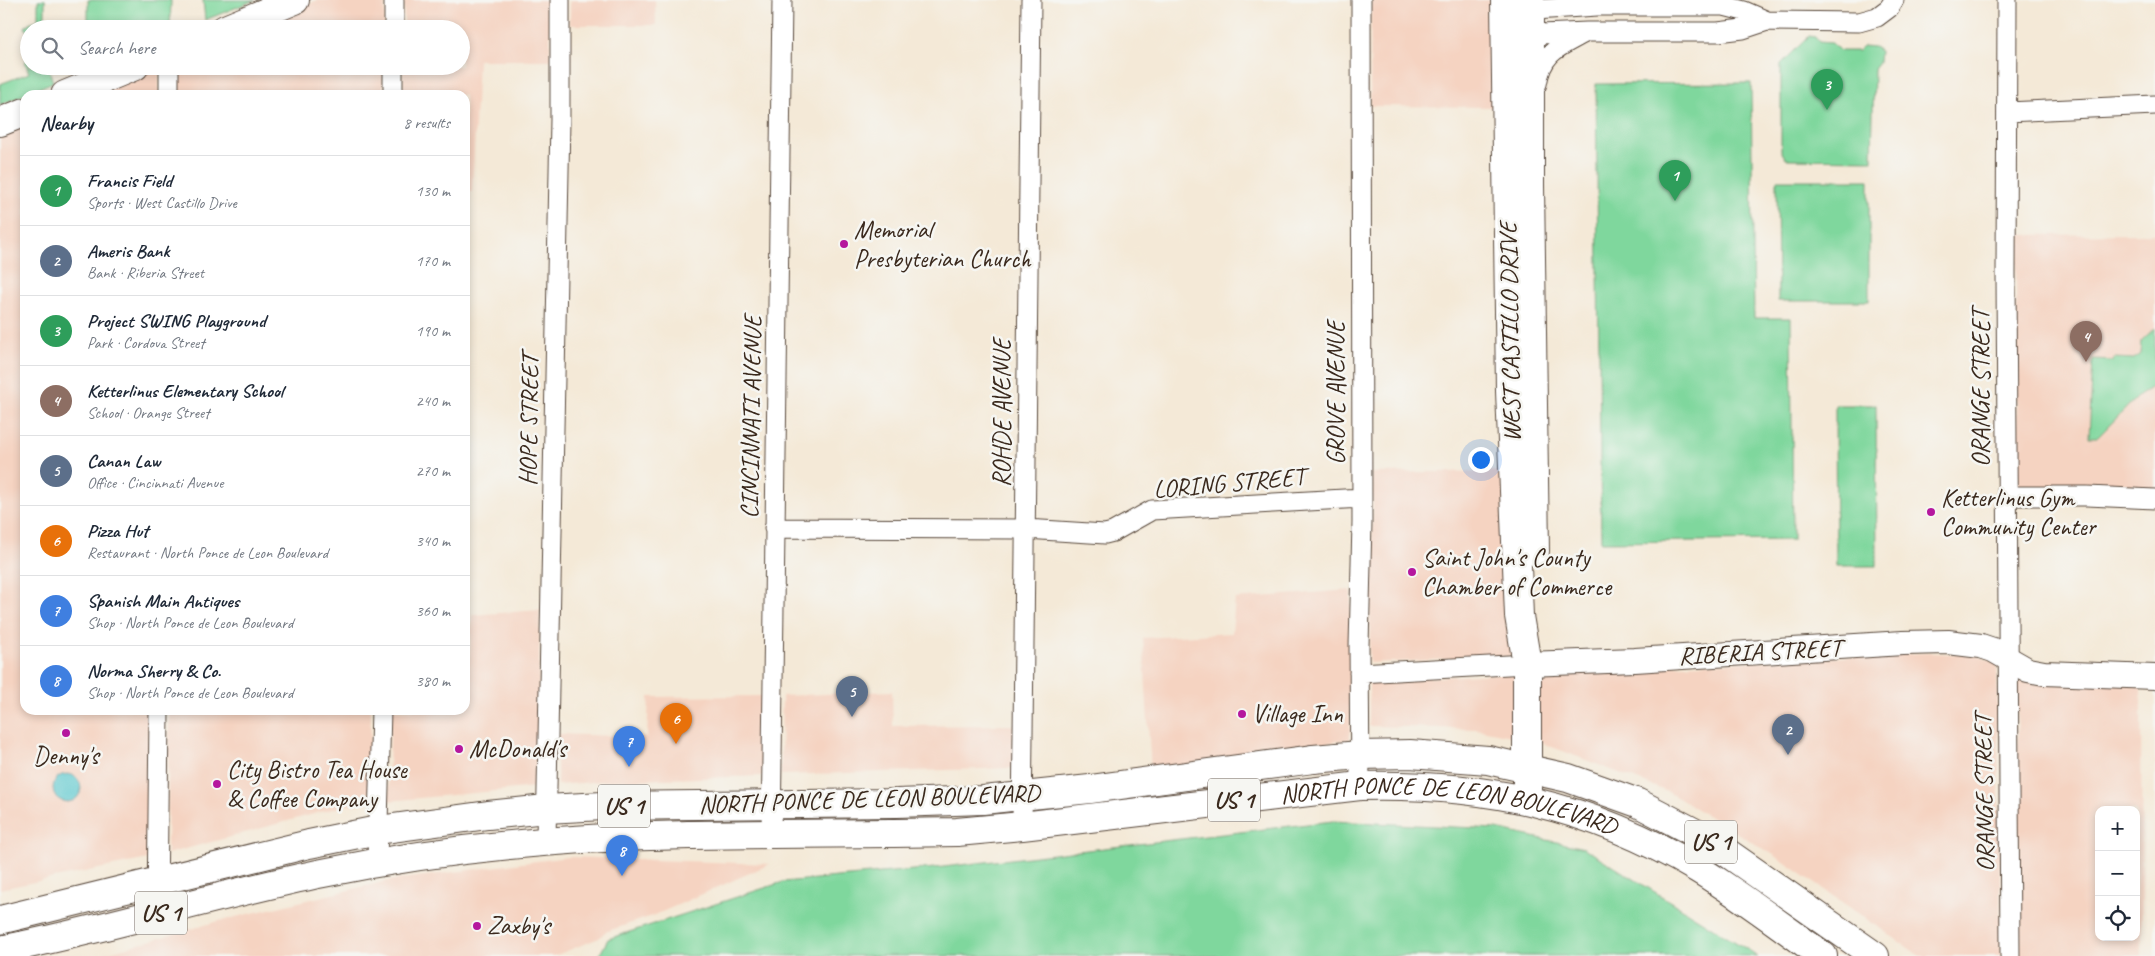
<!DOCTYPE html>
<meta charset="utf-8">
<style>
:root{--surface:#fff;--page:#f2f2f3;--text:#1f2937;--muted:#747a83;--line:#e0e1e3;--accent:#d93025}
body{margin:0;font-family:Caveat,sans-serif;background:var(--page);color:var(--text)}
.controls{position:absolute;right:15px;bottom:15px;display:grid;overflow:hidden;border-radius:10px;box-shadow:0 2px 8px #0003}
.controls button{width:45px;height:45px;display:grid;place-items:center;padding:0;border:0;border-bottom:1px solid var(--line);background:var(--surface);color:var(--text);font:25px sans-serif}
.you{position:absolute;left:1480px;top:459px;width:18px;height:18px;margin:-12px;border:4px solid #fff;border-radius:50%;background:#1a73e8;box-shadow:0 0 0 8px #1a73e833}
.badge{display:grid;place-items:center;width:32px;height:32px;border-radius:50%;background:var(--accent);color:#fff;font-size:16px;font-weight:700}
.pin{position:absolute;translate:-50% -41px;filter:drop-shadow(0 1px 2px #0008)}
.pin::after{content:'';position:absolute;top:26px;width:18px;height:15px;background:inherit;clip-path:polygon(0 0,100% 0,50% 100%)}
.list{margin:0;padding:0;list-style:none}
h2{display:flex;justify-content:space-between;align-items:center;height:65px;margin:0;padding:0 20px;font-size:21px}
h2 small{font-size:16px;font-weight:400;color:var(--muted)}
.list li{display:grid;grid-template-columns:32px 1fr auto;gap:15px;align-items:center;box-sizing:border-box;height:70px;padding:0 20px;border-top:1px solid var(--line)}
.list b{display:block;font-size:19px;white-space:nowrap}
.list p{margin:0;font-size:16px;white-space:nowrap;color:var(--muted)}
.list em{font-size:16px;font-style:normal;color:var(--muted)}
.icon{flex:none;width:28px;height:28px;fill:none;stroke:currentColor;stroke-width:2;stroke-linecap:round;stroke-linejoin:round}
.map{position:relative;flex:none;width:2155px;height:956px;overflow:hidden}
.search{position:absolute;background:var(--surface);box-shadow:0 2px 8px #0003;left:20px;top:20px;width:450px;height:55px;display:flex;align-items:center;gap:12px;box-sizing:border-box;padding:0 18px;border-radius:28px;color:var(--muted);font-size:19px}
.panel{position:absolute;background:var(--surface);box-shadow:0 2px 8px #0003;left:20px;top:90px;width:450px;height:625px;border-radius:15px}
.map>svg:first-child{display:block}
.built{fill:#f5d3c1;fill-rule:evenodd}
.green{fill:#7fd79d;stroke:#5d805e}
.water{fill:#59c7ce;stroke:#4a7876}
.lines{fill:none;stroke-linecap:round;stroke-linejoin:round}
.minor-casing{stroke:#57473a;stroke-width:21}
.tertiary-casing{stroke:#57473a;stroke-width:26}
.secondary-casing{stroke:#57473a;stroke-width:30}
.primary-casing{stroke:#57473a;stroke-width:30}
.trunk-casing{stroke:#57473a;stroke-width:30}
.minor{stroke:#fff;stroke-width:19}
.tertiary{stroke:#fff;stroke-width:24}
.secondary{stroke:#fff;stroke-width:28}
.primary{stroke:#fff;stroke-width:28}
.trunk{stroke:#fff;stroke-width:28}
.poi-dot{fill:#b5179e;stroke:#f6f6f2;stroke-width:2}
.labels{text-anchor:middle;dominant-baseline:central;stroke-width:5;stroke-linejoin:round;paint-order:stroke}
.shield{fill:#f6f6f2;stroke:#73675e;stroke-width:1}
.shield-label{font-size:24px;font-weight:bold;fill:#3b2a1e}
.poi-label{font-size:25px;fill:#3b2a1e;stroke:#f6f6f2;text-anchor:start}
.street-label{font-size:25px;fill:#3b2a1e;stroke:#f6f6f2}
</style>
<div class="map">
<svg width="2155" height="956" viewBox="0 0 2155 956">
<rect width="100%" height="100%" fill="#f6f6f2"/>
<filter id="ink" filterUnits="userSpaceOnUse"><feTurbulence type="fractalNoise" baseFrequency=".02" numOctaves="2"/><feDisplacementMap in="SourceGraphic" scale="10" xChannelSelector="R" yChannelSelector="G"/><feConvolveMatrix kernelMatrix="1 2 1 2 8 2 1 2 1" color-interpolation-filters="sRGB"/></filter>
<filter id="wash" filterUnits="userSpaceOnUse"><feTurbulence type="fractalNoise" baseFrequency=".0096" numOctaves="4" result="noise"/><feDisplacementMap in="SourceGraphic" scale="20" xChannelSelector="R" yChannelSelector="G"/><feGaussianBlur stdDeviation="1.12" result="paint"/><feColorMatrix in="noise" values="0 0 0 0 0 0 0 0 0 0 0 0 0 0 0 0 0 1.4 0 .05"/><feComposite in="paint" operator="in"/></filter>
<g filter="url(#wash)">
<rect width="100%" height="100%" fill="#f4e9d7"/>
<path class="built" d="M 318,0 L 385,0 L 384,29 L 248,29 Z
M 404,0 L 550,0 L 550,60 L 478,60 L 472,192 L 465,192 L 465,95 L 403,95 L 403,66 L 461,66 L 461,29 L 404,29 Z
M 570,0 L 655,0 L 656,25 L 570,25 Z
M 1371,0 L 1495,0 L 1496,107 L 1370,106 Z
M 155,66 L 159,66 L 159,95 L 87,95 Z
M 179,66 L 384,66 L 383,95 L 178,95 Z
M 25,121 L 25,710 L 149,710 L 148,859 L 0,889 L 0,131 Z
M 2155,234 L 2155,493 L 2017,489 L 2016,235 Z
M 1503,471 L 1515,656 L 1369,663 L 1373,505 L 1371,473 Z
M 1351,590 L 1350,739 L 1151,772 L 1143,638 L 1232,633 L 1235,599 Z
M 540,610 L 537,787 L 388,801 L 391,710 L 465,710 L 465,661 L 469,661 L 472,615 Z
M 1929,653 L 1975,655 L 1997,663 L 2001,956 L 1920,956 L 1774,855 L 1668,792 L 1537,741 L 1536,672 Z
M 1517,673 L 1517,737 L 1476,729 L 1369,726 L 1369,681 Z
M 2017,676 L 2141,685 L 2142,956 L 2020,956 ZM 2099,810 L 2136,810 L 2136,937 L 2099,937 Z
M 892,691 L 893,726 L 1014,725 L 1013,768 L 781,775 L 782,696 Z
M 763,696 L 762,776 L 604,781 L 557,785 L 557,734 L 647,737 L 649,697 Z
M 169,710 L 371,710 L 369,803 L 343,806 L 167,854 Z
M 568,857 L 770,864 L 655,915 L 605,932 L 599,938 L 554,956 L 96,956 L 219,921 L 387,881 Z"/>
<path class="green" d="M 38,0 L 45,0 L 45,26 L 48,29 L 29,29 L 29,34 L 25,27 L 29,23 L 38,20 Z
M 88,0 L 171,0 L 170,29 L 85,29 L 88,25 Z
M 203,0 L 255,0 L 205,20 Z
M 1809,36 L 1815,37 L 1819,42 L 1832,43 L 1840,51 L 1858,51 L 1863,46 L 1874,47 L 1880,51 L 1879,63 L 1874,69 L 1872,160 L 1786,159 L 1781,151 L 1781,64 Z
M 29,57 L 29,66 L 48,66 L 53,82 L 0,105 L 0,84 L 29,73 L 25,62 Z
M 1751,83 L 1754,318 L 1791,318 L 1793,540 L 1601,542 L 1596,84 Z
M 1777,180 L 1869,180 L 1869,301 L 1778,301 Z
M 2155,328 L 2155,385 L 2138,396 L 2098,437 L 2089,437 L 2093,360 L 2113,361 L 2114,358 L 2134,359 L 2140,354 L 2141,341 Z
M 1835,405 L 1876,405 L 1877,566 L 1836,566 Z
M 1333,821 L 1496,829 L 1584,848 L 1758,956 L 599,956 L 608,939 L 783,882 L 935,868 Z"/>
<path class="water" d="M53 788a14 14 0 1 1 28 0a14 14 0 1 1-28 0Z"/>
</g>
<g filter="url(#ink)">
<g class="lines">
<g class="minor-casing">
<path id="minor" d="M 2007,0 L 2006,275 L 2010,956
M 1519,11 L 1597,6 L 1724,6 L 1744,11 L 1767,21
M 394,29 L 394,0
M 1518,35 L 1587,32 L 1718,32 L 1743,29 L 1767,21 L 1859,22 L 1877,17 L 1889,8 L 1894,0
M 1537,84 C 1542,53 1557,48 1583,34
M 169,95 L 169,66
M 393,95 L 393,66
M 2007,112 L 2155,105
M 2007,496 L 2087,496 L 2155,499
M 774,528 L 1026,529 L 1105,534 L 1113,532 L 1152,510 L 1362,498
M 1359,673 L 1527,664
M 1360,786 L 1359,646 L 1362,522 L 1361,0
M 1022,826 L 1031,0
M 771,834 L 782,0
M 546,840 L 560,120 L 560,0
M 377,862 L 381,710
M 157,914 L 159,710"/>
</g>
<g class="tertiary-casing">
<path id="tertiary" d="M 1527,664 L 1635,660 L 1903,643 L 1948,642 L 1981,646 L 1993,650 L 2028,670 L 2044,673 L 2155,677"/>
</g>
<g class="secondary-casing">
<path id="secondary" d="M 1505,0 L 1510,391 L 1519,616 L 1527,664 L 1527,799
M 1530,0 L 1530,185 L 1535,551"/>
</g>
<g class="primary-casing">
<path id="primary" d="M 225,29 L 295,0
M 65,95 L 135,66
M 0,122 L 25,112
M 1313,759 L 1360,755
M 690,835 L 771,834"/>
</g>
<g class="trunk-casing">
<g id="trunk">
<path d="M 1360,755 L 1410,754 L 1488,760 L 1568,778 L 1638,803 L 1709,840 L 1875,956"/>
<path id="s1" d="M 771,834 L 894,833 L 957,832 L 1022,826 L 1360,786 C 1485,783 1590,805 1698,869 C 1741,895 1782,927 1823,956"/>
<path d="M 0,920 L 309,844 L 378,830 L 488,815 L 546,809 L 603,806 L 897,803 L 983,800 L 1090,789 L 1313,759"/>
<path d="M 0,950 C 108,929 214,895 323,873 C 444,848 566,837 690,835"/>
</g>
</g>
<use href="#minor" class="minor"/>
<use href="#tertiary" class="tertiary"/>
<use href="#secondary" class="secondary"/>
<use href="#primary" class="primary"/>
<use href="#trunk" class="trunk"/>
</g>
</g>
<g class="poi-dot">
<circle cx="844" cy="244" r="5"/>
<circle cx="1931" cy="512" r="5"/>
<circle cx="1412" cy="572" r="5"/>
<circle cx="1242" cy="714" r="5"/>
<circle cx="66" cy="733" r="5"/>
<circle cx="459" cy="749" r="5"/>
<circle cx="217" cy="784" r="5"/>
<circle cx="477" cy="926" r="5"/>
</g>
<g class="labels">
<g class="shield">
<rect x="1208" y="778.5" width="52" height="43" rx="4"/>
<rect x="598" y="784.5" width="52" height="43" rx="4"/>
<rect x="1685" y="820.5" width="52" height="43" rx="4"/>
<rect x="135" y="891.5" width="52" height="43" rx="4"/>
</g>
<g class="shield-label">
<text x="1234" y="800">US 1</text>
<text x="624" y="806">US 1</text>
<text x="1711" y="842">US 1</text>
<text x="161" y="913">US 1</text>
</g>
<g class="poi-label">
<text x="854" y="230">Memorial<tspan x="854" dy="29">Presbyterian Church</tspan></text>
<text x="1941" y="498">Ketterlinus Gym<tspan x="1941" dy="29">Community Center</tspan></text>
<text x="1422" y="558">Saint John's County<tspan x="1422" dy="29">Chamber of Commerce</tspan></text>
<text x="1252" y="714">Village Inn</text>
<text x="469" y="749">McDonald's</text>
<text x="66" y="756" text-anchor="middle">Denny's</text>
<text x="227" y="770">City Bistro Tea House<tspan x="227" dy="29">&amp; Coffee Company</tspan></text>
<text x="487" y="926">Zaxby's</text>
</g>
<g class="street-label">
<text transform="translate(1510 332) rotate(-91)">WEST CASTILLO DRIVE</text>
<text transform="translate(1981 388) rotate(-90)">ORANGE STREET</text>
<text transform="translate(1336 393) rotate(-90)">GROVE AVENUE</text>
<text transform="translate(1002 413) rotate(-90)">ROHDE AVENUE</text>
<text transform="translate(751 417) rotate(-89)">CINCINNATI AVENUE</text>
<text transform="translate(529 420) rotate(-89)">HOPE STREET</text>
<text transform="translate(1229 483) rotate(-5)">LORING STREET</text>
<text transform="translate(1760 652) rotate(-3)">RIBERIA STREET</text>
<text transform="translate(1984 793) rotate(-91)">ORANGE STREET</text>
<text transform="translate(869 799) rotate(-2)">NORTH PONCE DE LEON BOULEVARD</text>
<text stroke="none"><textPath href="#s1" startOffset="682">NORTH PONCE DE LEON BOULEVARD</textPath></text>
</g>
</g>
</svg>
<div class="controls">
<button>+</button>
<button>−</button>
<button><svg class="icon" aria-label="locate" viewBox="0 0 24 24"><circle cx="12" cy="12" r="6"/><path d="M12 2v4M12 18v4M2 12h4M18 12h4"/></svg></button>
</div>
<div class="you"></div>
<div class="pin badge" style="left:1675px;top:201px;background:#2e9e5b">1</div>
<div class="pin badge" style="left:1788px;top:755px;background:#5c6f8a">2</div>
<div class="pin badge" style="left:1827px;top:110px;background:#2e9e5b">3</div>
<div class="pin badge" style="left:2086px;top:362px;background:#8d6e63">4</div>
<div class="pin badge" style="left:852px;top:717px;background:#5c6f8a">5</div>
<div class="pin badge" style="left:676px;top:744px;background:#e8710a">6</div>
<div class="pin badge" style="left:629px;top:767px;background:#3f7fe0">7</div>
<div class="pin badge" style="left:622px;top:876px;background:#3f7fe0">8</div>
<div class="search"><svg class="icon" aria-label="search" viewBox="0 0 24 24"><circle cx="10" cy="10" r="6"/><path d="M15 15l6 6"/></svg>Search here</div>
<section class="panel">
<h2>Nearby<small>8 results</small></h2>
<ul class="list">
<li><span class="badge" style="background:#2e9e5b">1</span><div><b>Francis Field</b><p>Sports · West Castillo Drive</p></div><em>130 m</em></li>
<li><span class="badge" style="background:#5c6f8a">2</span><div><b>Ameris Bank</b><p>Bank · Riberia Street</p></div><em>170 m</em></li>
<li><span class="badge" style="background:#2e9e5b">3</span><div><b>Project SWING Playground</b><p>Park · Cordova Street</p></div><em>190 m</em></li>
<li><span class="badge" style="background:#8d6e63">4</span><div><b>Ketterlinus Elementary School</b><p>School · Orange Street</p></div><em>240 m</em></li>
<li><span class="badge" style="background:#5c6f8a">5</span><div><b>Canan Law</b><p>Office · Cincinnati Avenue</p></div><em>270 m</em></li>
<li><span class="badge" style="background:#e8710a">6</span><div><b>Pizza Hut</b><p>Restaurant · North Ponce de Leon Boulevard</p></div><em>340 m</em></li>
<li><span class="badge" style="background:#3f7fe0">7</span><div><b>Spanish Main Antiques</b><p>Shop · North Ponce de Leon Boulevard</p></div><em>360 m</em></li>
<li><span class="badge" style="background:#3f7fe0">8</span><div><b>Norma Sherry &amp; Co.</b><p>Shop · North Ponce de Leon Boulevard</p></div><em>380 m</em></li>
</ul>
</section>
</div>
